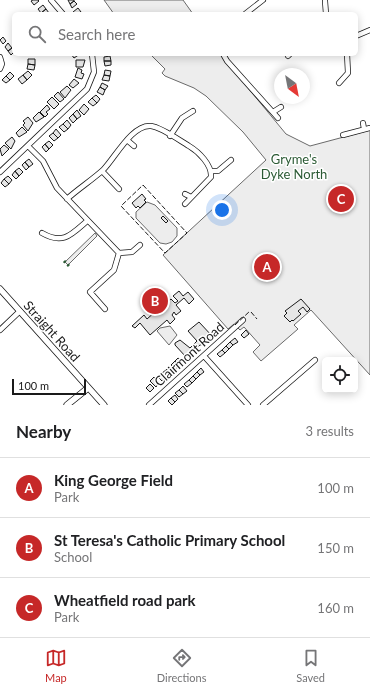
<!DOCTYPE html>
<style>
:root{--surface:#fff;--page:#f2f2f2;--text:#202124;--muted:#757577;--line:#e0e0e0;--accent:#c62828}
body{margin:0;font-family:Lato,sans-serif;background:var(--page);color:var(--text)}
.controls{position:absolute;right:12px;bottom:12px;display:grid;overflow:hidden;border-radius:6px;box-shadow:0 2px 10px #0003}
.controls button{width:36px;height:36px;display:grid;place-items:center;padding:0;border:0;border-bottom:1px solid var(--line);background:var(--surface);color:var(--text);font:20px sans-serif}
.compass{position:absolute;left:274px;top:68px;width:36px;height:36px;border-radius:50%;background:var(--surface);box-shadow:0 2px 10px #0003;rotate:148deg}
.scale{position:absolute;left:12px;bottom:10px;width:74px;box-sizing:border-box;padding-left:4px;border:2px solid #1a1a1a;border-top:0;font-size:11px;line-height:14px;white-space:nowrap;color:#1a1a1a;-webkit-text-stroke:3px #fff;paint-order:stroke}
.you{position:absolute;left:222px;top:210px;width:14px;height:14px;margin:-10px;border:3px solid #fff;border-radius:50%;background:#1a73e8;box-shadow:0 0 0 6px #1a73e833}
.badge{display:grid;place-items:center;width:26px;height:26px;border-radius:50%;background:var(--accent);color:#fff;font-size:13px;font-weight:700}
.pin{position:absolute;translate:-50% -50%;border:2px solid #fff;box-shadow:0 1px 4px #0006}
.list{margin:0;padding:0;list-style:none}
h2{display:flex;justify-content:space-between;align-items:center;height:52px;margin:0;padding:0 16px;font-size:17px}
h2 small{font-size:13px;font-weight:400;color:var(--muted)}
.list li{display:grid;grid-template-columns:26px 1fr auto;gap:12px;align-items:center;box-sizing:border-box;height:60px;padding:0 16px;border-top:1px solid var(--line)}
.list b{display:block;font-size:15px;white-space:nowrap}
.list p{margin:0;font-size:13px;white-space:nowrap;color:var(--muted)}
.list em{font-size:13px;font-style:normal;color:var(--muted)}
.icon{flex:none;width:22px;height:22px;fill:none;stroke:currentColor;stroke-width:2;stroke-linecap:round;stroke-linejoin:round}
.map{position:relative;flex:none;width:370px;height:405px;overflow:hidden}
.search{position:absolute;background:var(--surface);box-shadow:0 2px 10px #0003;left:12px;right:12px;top:12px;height:44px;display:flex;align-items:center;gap:10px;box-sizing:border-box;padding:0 14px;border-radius:6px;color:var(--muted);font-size:15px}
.sheet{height:232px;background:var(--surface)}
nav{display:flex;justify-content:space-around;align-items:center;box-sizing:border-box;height:56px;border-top:1px solid var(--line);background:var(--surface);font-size:11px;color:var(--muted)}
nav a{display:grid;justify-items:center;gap:2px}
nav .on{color:var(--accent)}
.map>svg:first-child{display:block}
.built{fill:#ededed;stroke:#6a6a6a}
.building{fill:#e6e6e6;stroke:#1a1a1a}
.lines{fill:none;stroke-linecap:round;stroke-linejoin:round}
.minor-casing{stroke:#1a1a1a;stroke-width:6}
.tertiary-casing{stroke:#1a1a1a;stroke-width:7}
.minor{stroke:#fff;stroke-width:4.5}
.tertiary{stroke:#fff;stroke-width:5.5}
.hedge{stroke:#2b5a34;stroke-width:3;stroke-dasharray:2 3;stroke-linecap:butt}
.fence{stroke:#1a1a1a;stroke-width:1;stroke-dasharray:5 2;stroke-linecap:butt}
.labels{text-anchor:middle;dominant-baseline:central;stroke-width:3;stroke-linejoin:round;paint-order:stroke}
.park-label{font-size:13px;fill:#2b5a34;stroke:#fff}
.street-label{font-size:13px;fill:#1a1a1a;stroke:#fff}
</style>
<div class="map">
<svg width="370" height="405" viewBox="0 0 370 405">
<rect width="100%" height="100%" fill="#fff"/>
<path class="built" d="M 104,0 L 183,0 L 193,14 L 114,14 Z
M 150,54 L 220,54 L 286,134 L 310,146 L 370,130 L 370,375 L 311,310 L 294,325 L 298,329 L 261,361 L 253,352 L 260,345 L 244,327 L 240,330 L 234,324 L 228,329 L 163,255 L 266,160 L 243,132 L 206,96 L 194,88 L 165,76 L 162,73 L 165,69 Z
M 147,202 L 155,205 L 177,228 L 177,236 L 172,242 L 166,244 L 160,243 L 136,218 L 136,212 Z
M 95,233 L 97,236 L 68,265 L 65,262 Z
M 170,326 L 177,335 L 169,345 L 157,331 L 160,328 Z"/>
<path class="building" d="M 33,0 L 38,0 L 39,1 L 34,5 L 31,1 Z
M 68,0 L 74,0 L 74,1 L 70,4 Z
M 74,1 L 77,4 L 72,8 L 70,4 Z
M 43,5 L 46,9 L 41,13 L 38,9 Z
M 78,8 L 81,12 L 74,14 L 73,12 Z
M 46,9 L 49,13 L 42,14 L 41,13 Z
M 3,37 L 6,41 L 3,44 L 0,40 Z
M 8,43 L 12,48 L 8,51 L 5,47 Z
M 12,48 L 14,52 L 11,55 L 8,51 Z
M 71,54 L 80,54 L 74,58 Z
M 110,56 L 111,61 L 104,61 L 104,57 Z
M 28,59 L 35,59 L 35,65 L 28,64 Z
M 76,60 L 85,60 L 83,67 L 76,67 Z
M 104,61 L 111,61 L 111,65 L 105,66 Z
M 28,64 L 35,65 L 34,70 L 27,69 Z
M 78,68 L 82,70 L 81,73 L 84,74 L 82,79 L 75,77 Z
M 105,70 L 111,71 L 110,76 L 104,75 Z
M 28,71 L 32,75 L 27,80 L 23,75 Z
M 10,72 L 14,76 L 10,80 L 6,76 Z
M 23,75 L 27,80 L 22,84 L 18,79 Z
M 104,75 L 110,76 L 109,81 L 102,80 Z
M 6,76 L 10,80 L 6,83 L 2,80 Z
M 74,79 L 79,83 L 73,88 L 69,85 Z
M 102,83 L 108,86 L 105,90 L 100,87 Z
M 67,86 L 71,90 L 65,98 L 60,92 Z
M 100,87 L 105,90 L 103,95 L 97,92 Z
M 58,92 L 64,99 L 60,102 L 54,96 Z
M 96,95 L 100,99 L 97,103 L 92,98 Z
M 52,97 L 59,104 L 54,109 L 47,102 Z
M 92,98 L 97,103 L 93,106 L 88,102 Z
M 84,104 L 89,109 L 84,115 L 79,110 Z
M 47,105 L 50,109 L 46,112 L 48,114 L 45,117 L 40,112 Z
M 77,110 L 81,116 L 77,119 L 73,114 Z
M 39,112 L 44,117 L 36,122 L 33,118 Z
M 73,114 L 77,119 L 73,123 L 69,118 Z
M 28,117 L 33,123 L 28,131 L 23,125 L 25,123 L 23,121 Z
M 67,120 L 71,125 L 68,129 L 63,124 Z
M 63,124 L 68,129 L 64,132 L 59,127 Z
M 22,127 L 27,132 L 19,137 L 16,133 Z
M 56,129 L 61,135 L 58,138 L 53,133 Z
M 53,133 L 58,138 L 54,141 L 49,136 Z
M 12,137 L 15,141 L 11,149 L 5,143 Z
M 49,141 L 53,145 L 49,149 L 45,144 Z
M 45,144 L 49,149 L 46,152 L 42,147 Z
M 4,145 L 9,149 L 2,156 L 0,149 Z
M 29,159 L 33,164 L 29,167 L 25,162 Z
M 25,162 L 29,167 L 26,170 L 22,165 Z
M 19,168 L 23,172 L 19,176 L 15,171 Z
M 15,171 L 19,176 L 16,179 L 12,175 Z
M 8,176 L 12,180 L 9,184 L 4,179 Z
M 4,179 L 9,184 L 5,187 L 1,183 Z
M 142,194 L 146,199 L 144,200 L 146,202 L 140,208 L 138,206 L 136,208 L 132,203 Z
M 163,216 L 168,221 L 166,223 L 161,218 Z
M 179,291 L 183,296 L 188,292 L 194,299 L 189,304 L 184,298 L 176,305 L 181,311 L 176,315 L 174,312 L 172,315 L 175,319 L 170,324 L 167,320 L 150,335 L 140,323 L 135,328 L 132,326 L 144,315 L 147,319 L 156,311 L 152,307 L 148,311 L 145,307 L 157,296 L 162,301 L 154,307 L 155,308 L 160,305 L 161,307 L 171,299 L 175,303 L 178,301 L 173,296 Z
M 301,299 L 310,309 L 307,312 L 303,307 L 298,311 L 301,314 L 293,321 L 292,320 L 290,322 L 284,316 L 287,313 L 285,311 Z
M 199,322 L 213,337 L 205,344 L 200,345 L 186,357 L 175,345 L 175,343 L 180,340 L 190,348 L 197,341 L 188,331 Z
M 246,330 L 249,334 L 244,338 L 241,335 Z
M 235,338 L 238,342 L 233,345 L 230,342 Z
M 230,342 L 233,345 L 229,349 L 226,346 Z
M 226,346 L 229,349 L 225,353 L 222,350 Z
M 222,350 L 225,353 L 220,357 L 217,354 Z
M 178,358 L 183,362 L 179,366 L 175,361 Z
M 175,361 L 179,366 L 175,369 L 171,365 Z
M 170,367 L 174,371 L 170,374 L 166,370 Z
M 201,368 L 204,372 L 200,375 L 197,372 Z
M 166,370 L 170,374 L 166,377 L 162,373 Z
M 197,372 L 200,375 L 196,379 L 193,376 Z
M 161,374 L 165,378 L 162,381 L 158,377 Z
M 193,376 L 196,379 L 192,383 L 189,380 Z
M 154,377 L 159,383 L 156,387 L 150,381 Z
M 189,380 L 192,383 L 187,387 L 184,384 Z
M 150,384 L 154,388 L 150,392 L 146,388 Z
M 183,386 L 187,391 L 183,394 L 179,390 Z
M 179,390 L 183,394 L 179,397 L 175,393 Z
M 175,395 L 178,399 L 175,402 L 171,398 Z
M 171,398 L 175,402 L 172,405 L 168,401 Z"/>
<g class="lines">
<g class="minor-casing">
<path id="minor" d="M 51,0 L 63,14
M 325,1 L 326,14
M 245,14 L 263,0
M 356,36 L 370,30
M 223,54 L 227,61 L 278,118
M 288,56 L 290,54
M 0,57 L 2,64 L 0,69
M 339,83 L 348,73 L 347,54
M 273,112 L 281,107
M 363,123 L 364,129
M 343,135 L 370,128
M 170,136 L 182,118 L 193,111
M 127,140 L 134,146
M 28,146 L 43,161 L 57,188 L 119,253 L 114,270 L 90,292 L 105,309
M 102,171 L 119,189
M 211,171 L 218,171 L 231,160
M 0,172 L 87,89 L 94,72 L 92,54
M 185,194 L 191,197
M 67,199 C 78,189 92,180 103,170 C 115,158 132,124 151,126 C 161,127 179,140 189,146 C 199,152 212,165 211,177 L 185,204
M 42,233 C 63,245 71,235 87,221
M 119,253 L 132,252 L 140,245
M 0,330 L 20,311
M 204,356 L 248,405
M 149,405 L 243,320
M 263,405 L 315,360"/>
</g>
<g class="tertiary-casing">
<path id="tertiary" d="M 0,289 L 104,405
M 67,405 L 88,388"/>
</g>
<use href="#minor" class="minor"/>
<use href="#tertiary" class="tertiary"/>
<path class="hedge" d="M 64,261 L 69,266"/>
<path class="fence" d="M 143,185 L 187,233 L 165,253 L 121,206 Z
M 251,312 L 257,319
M 235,325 L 250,311"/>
</g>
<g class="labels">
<g class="park-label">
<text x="294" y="159">Gryme's<tspan x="294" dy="15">Dyke North</tspan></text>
</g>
<g class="street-label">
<text transform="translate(52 331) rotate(48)">Straight Road</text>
<text transform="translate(189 354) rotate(-42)">Clairmont Road</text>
</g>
</g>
</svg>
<div class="controls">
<button><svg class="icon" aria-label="locate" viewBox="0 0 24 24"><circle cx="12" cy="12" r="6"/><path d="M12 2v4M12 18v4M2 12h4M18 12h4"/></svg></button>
</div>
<svg class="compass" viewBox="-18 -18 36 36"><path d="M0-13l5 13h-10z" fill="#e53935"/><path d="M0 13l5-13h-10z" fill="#757577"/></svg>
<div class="scale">100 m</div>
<div class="you"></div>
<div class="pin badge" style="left:267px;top:267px">A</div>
<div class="pin badge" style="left:155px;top:301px">B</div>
<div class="pin badge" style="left:341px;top:199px">C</div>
<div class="search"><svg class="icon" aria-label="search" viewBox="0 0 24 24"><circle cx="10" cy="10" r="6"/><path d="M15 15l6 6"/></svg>Search here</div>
</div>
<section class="sheet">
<h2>Nearby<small>3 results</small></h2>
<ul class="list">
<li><span class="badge">A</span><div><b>King George Field</b><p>Park</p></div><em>100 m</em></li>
<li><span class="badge">B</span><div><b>St Teresa's Catholic Primary School</b><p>School</p></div><em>150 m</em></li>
<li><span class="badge">C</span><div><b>Wheatfield road park</b><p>Park</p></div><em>160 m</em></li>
</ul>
</section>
<nav>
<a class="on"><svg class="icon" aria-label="map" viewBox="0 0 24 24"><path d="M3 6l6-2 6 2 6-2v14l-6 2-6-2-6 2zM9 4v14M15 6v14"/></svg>Map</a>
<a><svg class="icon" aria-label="directions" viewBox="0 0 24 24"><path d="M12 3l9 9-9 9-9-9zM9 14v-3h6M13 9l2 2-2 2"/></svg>Directions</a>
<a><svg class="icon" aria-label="saved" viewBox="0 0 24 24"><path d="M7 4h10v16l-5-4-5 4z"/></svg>Saved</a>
</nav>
